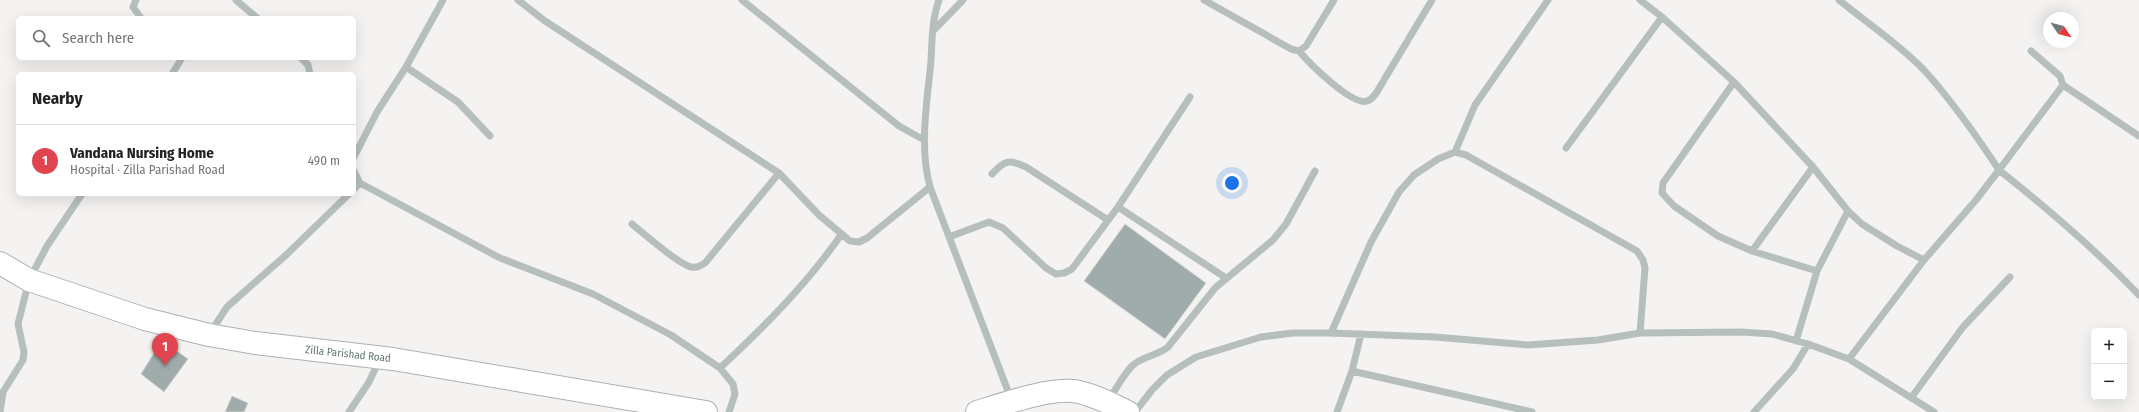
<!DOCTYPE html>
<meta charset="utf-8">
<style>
:root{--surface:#fff;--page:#f6f6f6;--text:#222;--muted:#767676;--line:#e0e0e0;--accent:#111827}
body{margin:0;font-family:"Fira Sans Condensed",sans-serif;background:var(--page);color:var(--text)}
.controls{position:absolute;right:12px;bottom:12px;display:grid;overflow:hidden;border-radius:6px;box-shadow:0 4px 16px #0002}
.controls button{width:36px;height:36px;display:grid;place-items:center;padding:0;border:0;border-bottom:1px solid var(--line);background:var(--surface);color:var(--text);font:20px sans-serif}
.compass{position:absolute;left:2043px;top:12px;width:36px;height:36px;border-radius:50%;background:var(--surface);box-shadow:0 4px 16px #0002;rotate:125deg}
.you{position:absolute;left:1232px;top:183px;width:14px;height:14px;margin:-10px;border:3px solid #fff;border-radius:50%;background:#1a73e8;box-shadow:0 0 0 6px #1a73e833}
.badge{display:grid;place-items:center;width:26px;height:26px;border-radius:50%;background:var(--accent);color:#fff;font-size:13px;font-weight:700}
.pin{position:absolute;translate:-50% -33px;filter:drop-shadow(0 1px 2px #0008)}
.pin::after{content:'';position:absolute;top:21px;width:14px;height:12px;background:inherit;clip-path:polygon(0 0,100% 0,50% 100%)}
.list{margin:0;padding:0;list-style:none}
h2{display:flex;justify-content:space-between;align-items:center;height:52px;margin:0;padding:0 16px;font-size:17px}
h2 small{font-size:13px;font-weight:400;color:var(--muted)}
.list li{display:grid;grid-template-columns:26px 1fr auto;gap:12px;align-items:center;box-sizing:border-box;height:72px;padding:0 16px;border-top:1px solid var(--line)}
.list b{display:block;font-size:15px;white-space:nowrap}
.list p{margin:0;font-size:13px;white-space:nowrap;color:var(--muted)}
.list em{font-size:13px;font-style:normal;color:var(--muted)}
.icon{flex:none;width:22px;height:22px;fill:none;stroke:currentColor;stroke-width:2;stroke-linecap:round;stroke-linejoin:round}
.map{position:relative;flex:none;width:2139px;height:412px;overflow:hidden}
.search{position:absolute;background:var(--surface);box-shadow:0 4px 16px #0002;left:16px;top:16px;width:340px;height:44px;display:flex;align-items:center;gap:10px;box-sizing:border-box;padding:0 14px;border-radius:6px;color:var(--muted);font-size:15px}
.panel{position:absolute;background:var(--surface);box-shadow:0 4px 16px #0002;left:16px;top:72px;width:340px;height:124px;border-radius:6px}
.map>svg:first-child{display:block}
.building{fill:#a0acab;stroke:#d6d5d4}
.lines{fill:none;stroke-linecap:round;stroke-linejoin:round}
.major-casing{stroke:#aab2b1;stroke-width:24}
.minor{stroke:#b7bfbe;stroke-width:7}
.major{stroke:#fff;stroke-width:22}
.labels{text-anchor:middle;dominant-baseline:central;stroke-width:4;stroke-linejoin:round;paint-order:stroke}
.street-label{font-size:11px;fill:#637a78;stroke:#fff}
</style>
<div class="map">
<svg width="2139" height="412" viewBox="0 0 2139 412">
<rect width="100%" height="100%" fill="#f4f3f1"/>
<path class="building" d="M 1125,224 L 1206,283 L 1165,339 L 1084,281 Z
M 162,340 L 188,359 L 164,392 L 141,374 Z
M 232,396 L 248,403 L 244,412 L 225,412 Z"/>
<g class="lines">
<g class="major-casing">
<path id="major" d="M 0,263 L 29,280 L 145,319 L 209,335 L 255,343 L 393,359 L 706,412
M 977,412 C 1003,404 1054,386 1079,392 C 1096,396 1112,404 1128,412"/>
</g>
<path class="minor" d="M 136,0 L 133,7 L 141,18
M 236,0 L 257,18
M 518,0 L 545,21 L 779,173 L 819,215 L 850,241 L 859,242 L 867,238 L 930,187
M 742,0 L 899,126 L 924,140
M 939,0 C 932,19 932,41 931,61 C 927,103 919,146 930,187 L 1011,399
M 1204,0 L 1291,49 L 1299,51 L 1306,46 L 1334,0
M 1640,0 L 1662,17 L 1734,82 L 1813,167 L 1848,211 L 1862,224 L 1897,246 L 1924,260
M 1839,0 C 1867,23 1899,44 1924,70 C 1952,101 1976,135 1999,170 L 2063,85
M 933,31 L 963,0
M 1299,51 C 1309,63 1352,106 1367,101 C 1374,99 1378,90 1381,85 L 1432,0
M 2031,51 L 2060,76 L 2063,85 L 2139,136
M 301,58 L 308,65 L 310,74
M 406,67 L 458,102 L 490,136
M 172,74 L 182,58
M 1734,82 L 1663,183 L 1662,193 L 1674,206 L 1718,236 L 1752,251 L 1817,271
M 1566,148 L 1662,17
M 1455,152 L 1475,105 L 1548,0
M 354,157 L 377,112 L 406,67 L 443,0
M 354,171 L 360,183 L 500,258 L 593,294 L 671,335 L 720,368 L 733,384 L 735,394 L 729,412
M 992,174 C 1005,160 1009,159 1026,167 L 1108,220
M 354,189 L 360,183
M 1118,207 L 1226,278
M 632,224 C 643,233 678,264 691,267 C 697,268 700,266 705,263 L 779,173
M 949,237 L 989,222 L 1003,228 L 1046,268 L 1056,274 L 1064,273 L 1072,269 L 1118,207 L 1190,97
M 1752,251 L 1813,167
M 210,333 L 227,307 L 286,255 L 349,194
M 1331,333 L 1371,242 L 1399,192 L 1414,175 L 1438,159 L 1455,152 L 1466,155 L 1637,251 L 1643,260 L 1645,268 L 1640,333
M 1796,341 L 1817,271 L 1848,211
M 1849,359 L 1924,260 L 1976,200 L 1999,170 C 2048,209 2095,249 2139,295
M 720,368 C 764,327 806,285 841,235
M 1352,371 L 1532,412
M 1911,398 L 1963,327 L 2010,277
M 1109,400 C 1116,389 1123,375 1132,366 C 1142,356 1157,356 1168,347 L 1215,288 L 1273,240 L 1286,224 L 1315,171
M 0,412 L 3,392 L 23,360 L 24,352 L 18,324 L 29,280 L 47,246 L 82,194
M 349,412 L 369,382 L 379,361
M 1135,412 L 1152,390 L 1167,375 L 1196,357 L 1261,337 L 1293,333 L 1331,333 L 1435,337 L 1528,345 L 1598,340 L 1640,333 L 1741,332 L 1772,334 L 1808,344 L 1849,359 L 1934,412
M 1337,412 L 1352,371 L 1361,334
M 1754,412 L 1793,369 L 1808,344"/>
<use href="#major" class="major"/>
</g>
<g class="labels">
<g class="street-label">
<text transform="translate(348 354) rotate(6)">Zilla Parishad Road</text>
</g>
</g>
</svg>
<div class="controls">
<button>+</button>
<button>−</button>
</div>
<svg class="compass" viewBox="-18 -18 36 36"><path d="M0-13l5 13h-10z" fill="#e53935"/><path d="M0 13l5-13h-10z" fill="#767676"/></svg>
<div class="you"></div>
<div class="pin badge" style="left:165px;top:366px;background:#e0444e">1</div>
<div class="search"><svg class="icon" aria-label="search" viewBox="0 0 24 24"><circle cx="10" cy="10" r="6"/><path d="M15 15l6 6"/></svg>Search here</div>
<section class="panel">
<h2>Nearby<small></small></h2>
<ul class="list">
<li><span class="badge" style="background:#e0444e">1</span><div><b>Vandana Nursing Home</b><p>Hospital · Zilla Parishad Road</p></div><em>490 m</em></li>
</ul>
</section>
</div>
